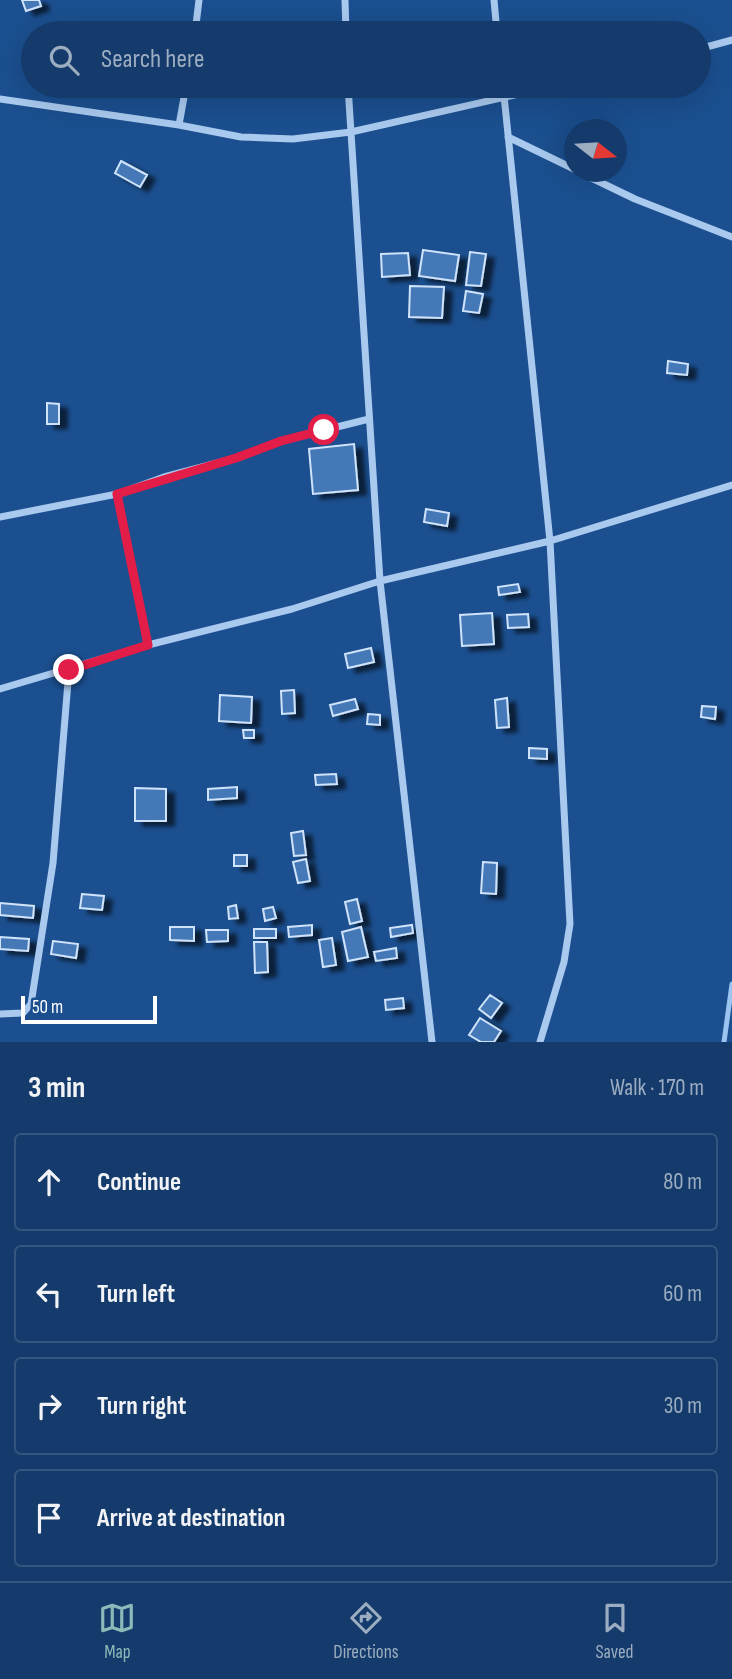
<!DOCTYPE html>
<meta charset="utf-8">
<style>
:root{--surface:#143b6b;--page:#1d4271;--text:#f1f3f6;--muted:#9dadc1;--line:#33557e;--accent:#8bbbb9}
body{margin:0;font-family:"Sofia Sans Condensed",sans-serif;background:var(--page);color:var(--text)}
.compass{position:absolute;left:564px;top:119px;width:63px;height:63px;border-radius:50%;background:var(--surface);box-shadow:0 7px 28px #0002;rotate:107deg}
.scale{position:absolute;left:21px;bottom:18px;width:136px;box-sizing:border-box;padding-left:7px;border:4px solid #fff;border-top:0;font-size:19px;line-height:24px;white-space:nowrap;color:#fff;-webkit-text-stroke:5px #1b4f8f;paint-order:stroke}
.stop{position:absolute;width:21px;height:21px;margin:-16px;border:5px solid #e11d48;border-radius:50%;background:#fff}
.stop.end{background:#e11d48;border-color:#fff;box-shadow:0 2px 7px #0008}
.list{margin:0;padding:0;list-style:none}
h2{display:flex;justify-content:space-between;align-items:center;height:91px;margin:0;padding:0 28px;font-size:30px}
h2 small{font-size:23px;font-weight:400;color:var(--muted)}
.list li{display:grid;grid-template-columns:46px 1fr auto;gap:21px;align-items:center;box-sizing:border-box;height:98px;margin:0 14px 14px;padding:0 14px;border:2px solid var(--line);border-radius:7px}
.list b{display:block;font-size:26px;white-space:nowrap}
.list em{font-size:23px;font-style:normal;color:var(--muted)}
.icon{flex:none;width:38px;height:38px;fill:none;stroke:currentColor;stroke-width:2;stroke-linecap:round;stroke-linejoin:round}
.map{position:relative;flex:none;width:732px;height:1042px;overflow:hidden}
.search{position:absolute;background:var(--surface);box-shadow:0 7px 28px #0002;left:21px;right:21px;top:21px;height:77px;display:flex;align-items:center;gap:18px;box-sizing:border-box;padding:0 24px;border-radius:38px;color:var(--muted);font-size:26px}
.sheet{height:539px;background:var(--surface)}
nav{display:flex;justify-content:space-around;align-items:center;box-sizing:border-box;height:98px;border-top:2px solid var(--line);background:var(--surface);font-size:19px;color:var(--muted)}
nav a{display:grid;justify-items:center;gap:4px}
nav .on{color:var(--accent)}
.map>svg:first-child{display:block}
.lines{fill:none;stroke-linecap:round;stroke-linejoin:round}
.stream{stroke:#9cc4f0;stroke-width:5}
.building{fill:#4478b7;stroke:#cfe3fa;stroke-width:2;filter:url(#shadow)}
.minor{stroke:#a9c9ee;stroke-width:7}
.route{stroke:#e11d48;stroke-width:9}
</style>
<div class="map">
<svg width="732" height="1042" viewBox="0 0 732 1042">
<defs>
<filter id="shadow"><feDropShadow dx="8" dy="4.5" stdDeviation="2" flood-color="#0009"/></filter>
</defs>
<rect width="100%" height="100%" fill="#1b4f8f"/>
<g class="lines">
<path class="stream" d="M 724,1042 L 732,984"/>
</g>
<path class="building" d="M 22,0 L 39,0 L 41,6 L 26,11 Z
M 121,161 L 147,175 L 140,187 L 115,173 Z
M 423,250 L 459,255 L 455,281 L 419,276 Z
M 470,252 L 486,254 L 481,286 L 466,285 Z
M 408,253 L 410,275 L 382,277 L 381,254 Z
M 410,286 L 444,287 L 442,318 L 409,317 Z
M 466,291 L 483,294 L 479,313 L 463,311 Z
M 668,361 L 688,364 L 687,375 L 667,373 Z
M 47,403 L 59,404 L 59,424 L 47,424 Z
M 354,444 L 358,490 L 313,494 L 309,449 Z
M 426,509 L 449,513 L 447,526 L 424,522 Z
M 518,584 L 520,592 L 499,595 L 498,587 Z
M 492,613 L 494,644 L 462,646 L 460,615 Z
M 528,614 L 529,627 L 508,628 L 507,615 Z
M 371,648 L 374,662 L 348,668 L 345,654 Z
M 294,690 L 295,713 L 282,714 L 281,691 Z
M 220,695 L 252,697 L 251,723 L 219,721 Z
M 507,698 L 509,727 L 497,728 L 495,700 Z
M 355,699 L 358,709 L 333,716 L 330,705 Z
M 702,706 L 716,707 L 715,719 L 701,717 Z
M 368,714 L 380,715 L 380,725 L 367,724 Z
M 243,730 L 254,730 L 254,738 L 244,738 Z
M 529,748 L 547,749 L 547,759 L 529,758 Z
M 336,774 L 337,784 L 316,785 L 315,775 Z
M 237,787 L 237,798 L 208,800 L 208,789 Z
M 135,788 L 166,789 L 166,821 L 135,821 Z
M 303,831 L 306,855 L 294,856 L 291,833 Z
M 234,855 L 247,855 L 247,866 L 234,866 Z
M 306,859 L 310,881 L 298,883 L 293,862 Z
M 483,862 L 497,863 L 496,894 L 481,893 Z
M 82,894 L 104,896 L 102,910 L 80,908 Z
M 357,899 L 362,921 L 350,924 L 345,902 Z
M 0,903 L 34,906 L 33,918 L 0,915 Z
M 236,905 L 238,918 L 229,919 L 228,907 Z
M 273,907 L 276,918 L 265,921 L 263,909 Z
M 312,925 L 312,935 L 289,937 L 288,927 Z
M 412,925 L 413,933 L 391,937 L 390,928 Z
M 170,927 L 194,927 L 194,941 L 170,940 Z
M 361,927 L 368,957 L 348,961 L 342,932 Z
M 254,929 L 276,929 L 276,938 L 254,938 Z
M 206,930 L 228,930 L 228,941 L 207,942 Z
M 0,937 L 29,939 L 28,951 L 0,949 Z
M 332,938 L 336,965 L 323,967 L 319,940 Z
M 53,941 L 78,944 L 76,958 L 51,954 Z
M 254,942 L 267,942 L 268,972 L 255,973 Z
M 396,948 L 397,958 L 376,961 L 374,952 Z
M 490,995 L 502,1003 L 491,1018 L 479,1009 Z
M 403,998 L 404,1008 L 386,1010 L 385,1000 Z
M 480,1018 L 501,1031 L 494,1042 L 481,1042 L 469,1035 Z"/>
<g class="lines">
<path class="minor" d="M 345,0 L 346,33
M 494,0 L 497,33
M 195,33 L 199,0
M 699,49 L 732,40
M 348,86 L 380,581 L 432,1042
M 503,86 L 550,541 L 570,924 L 564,962 L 540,1042
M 0,99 L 179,125 L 241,137 L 293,139 L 351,132 L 554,86
M 179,125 L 186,86
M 508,137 L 574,169
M 579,172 L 635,199 L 732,237
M 117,494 L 148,645
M 0,517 L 117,494 L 164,477 L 236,458 L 281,441 L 369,419
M 0,689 L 148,645 L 292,609 L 380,581 L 550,541 L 732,485
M 0,1014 L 23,1013 L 31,1004 L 53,863 L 69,670"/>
</g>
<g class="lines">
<path class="route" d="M 69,670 L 148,645 L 117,494 L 236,458 L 281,441 L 324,430"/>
</g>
</svg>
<svg class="compass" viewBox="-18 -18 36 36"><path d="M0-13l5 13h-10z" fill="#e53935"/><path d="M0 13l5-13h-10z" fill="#9dadc1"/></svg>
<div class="scale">50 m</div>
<div class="stop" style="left:324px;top:430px"></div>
<div class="stop end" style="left:69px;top:670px"></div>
<div class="search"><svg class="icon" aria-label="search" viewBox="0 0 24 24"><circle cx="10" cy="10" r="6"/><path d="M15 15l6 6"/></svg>Search here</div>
</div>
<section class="sheet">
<h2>3 min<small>Walk · 170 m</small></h2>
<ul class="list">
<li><svg class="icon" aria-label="ahead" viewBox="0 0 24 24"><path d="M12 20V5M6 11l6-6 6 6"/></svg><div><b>Continue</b></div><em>80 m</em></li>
<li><svg class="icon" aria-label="left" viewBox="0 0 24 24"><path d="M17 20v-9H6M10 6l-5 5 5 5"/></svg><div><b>Turn left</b></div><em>60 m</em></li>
<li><svg class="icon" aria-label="right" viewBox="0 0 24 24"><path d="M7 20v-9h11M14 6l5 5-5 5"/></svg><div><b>Turn right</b></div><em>30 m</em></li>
<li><svg class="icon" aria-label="arrive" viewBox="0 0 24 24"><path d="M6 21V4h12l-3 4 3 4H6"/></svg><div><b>Arrive at destination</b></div></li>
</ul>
</section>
<nav>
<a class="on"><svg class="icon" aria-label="map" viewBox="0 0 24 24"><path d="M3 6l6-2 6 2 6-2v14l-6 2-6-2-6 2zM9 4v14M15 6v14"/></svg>Map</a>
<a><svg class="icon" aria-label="directions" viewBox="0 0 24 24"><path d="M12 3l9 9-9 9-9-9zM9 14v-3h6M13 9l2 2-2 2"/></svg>Directions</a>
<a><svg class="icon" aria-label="saved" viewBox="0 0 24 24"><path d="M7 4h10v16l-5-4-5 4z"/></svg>Saved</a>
</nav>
